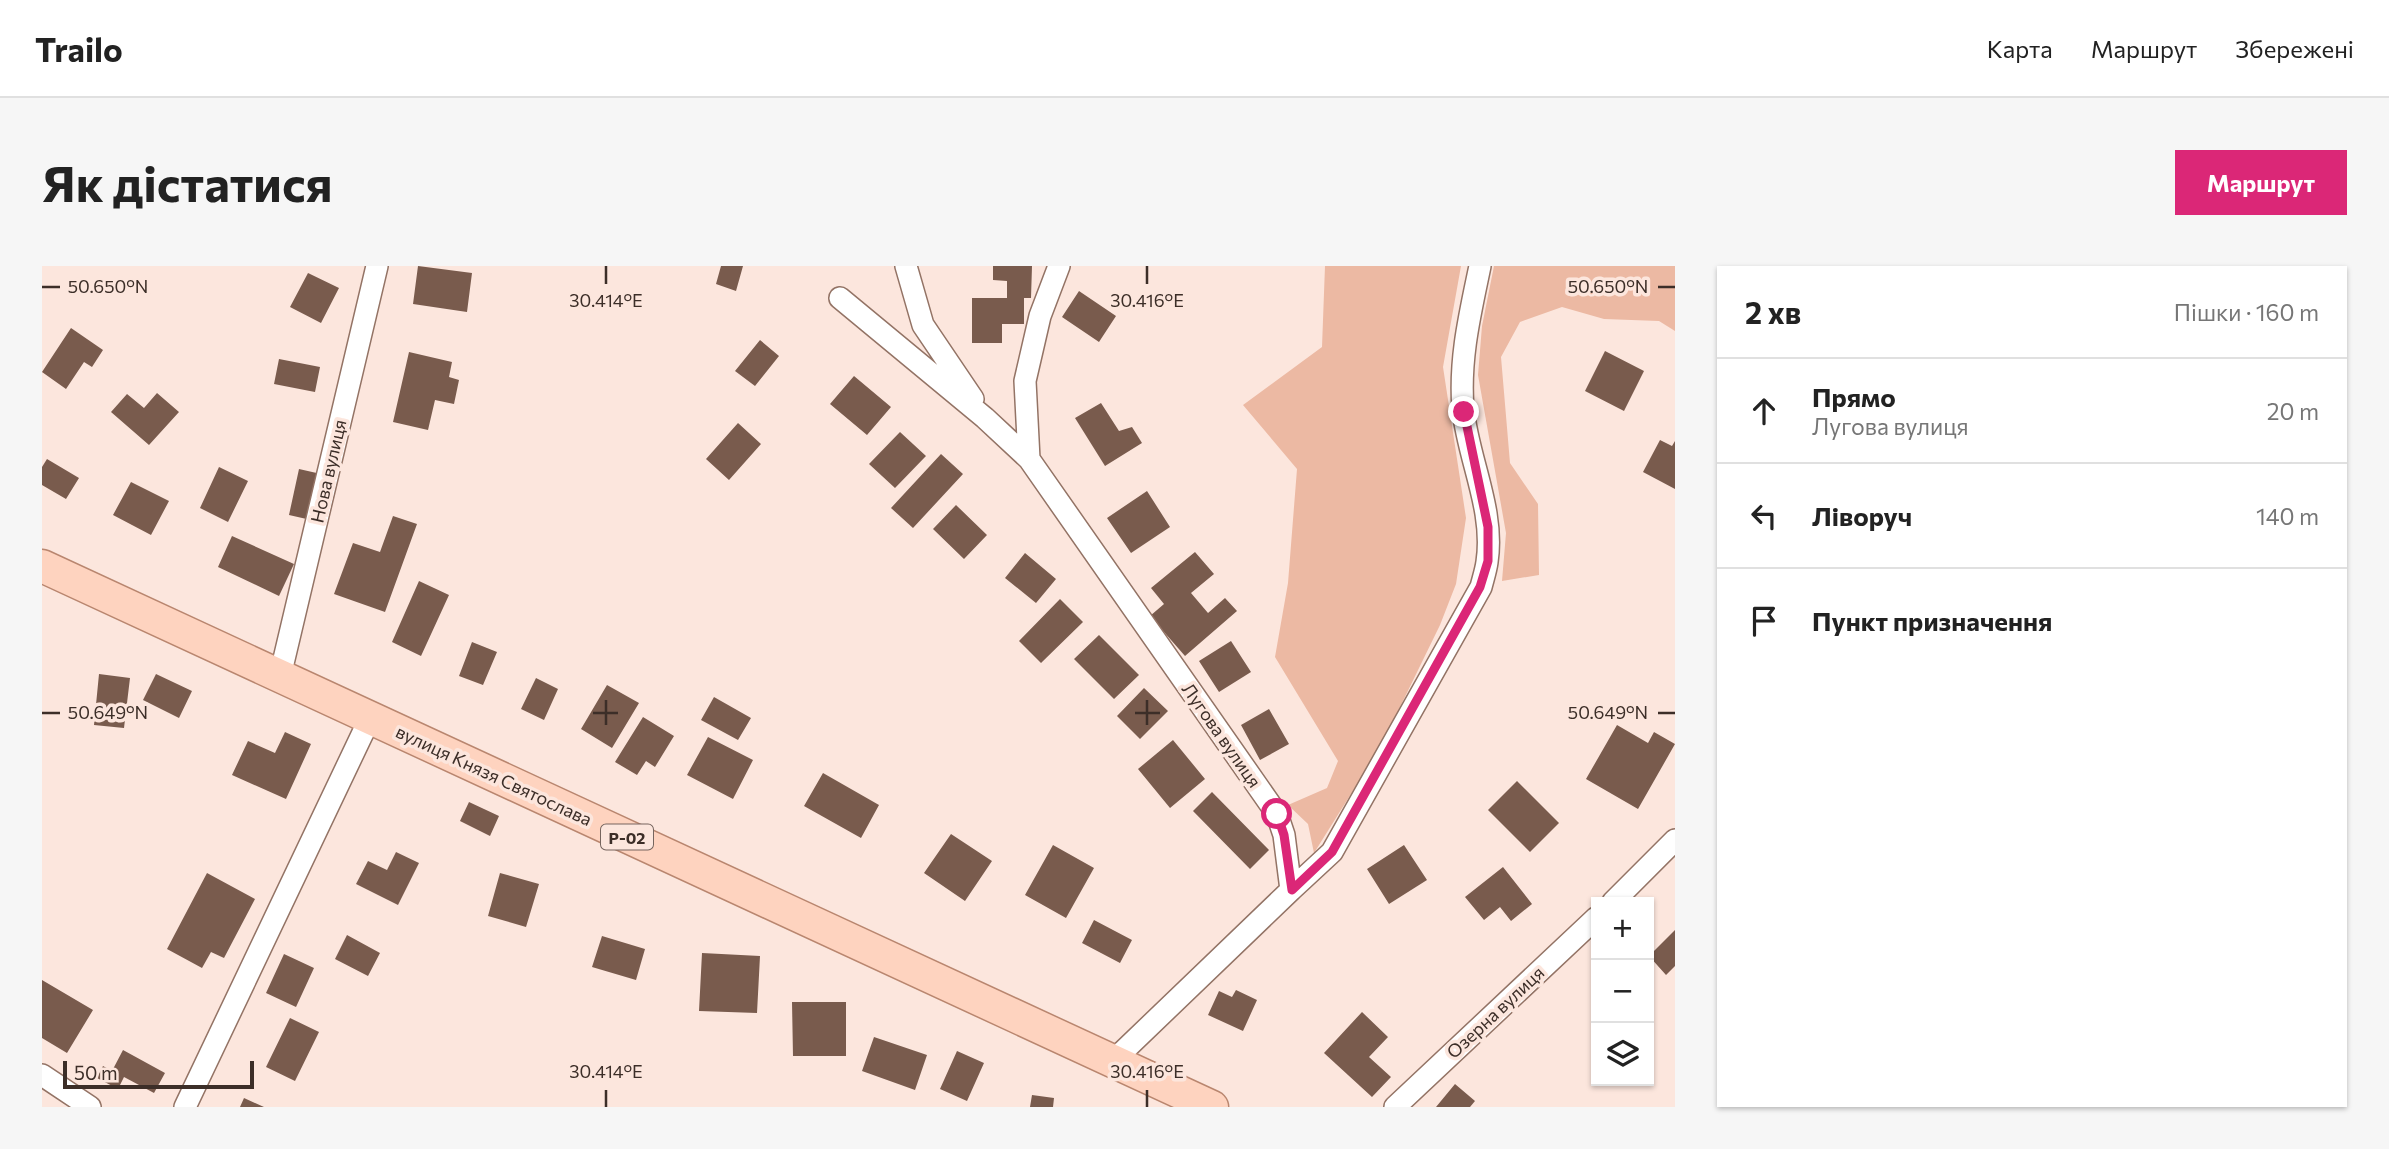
<!DOCTYPE html>
<html lang="uk">
<meta charset="utf-8">
<style>
:root{--surface:#fff;--page:#f6f6f6;--text:#222;--muted:#767676;--line:#e0e0e0;--accent:#db2777}
body{margin:0;font-family:Commissioner,sans-serif;background:var(--page);color:var(--text)}
.controls{position:absolute;right:21px;bottom:21px;display:grid;overflow:hidden;border-radius:0px;box-shadow:0 2px 5px #0004}
.controls button{width:63px;height:63px;display:grid;place-items:center;padding:0;border:0;border-bottom:2px solid var(--line);background:var(--surface);color:var(--text);font:35px sans-serif}
.scale{position:absolute;left:21px;bottom:18px;width:191px;box-sizing:border-box;padding-left:7px;border:4px solid #3c2e28;border-top:0;font-size:19px;line-height:24px;white-space:nowrap;color:#3c2e28;-webkit-text-stroke:5px #fce6dd;paint-order:stroke}
.stop{position:absolute;width:21px;height:21px;margin:-16px;border:5px solid #db2777;border-radius:50%;background:#fff}
.stop.end{background:#db2777;border-color:#fff;box-shadow:0 2px 7px #0008}
.list{margin:0;padding:0;list-style:none}
h2{display:flex;justify-content:space-between;align-items:center;height:91px;margin:0;padding:0 28px;font-size:30px}
h2 small{font-size:23px;font-weight:400;color:var(--muted)}
.list li{display:grid;grid-template-columns:46px 1fr auto;gap:21px;align-items:center;box-sizing:border-box;height:105px;padding:0 28px;border-top:2px solid var(--line)}
.list b{display:block;font-size:26px;white-space:nowrap}
.list p{margin:0;font-size:23px;white-space:nowrap;color:var(--muted)}
.list em{font-size:23px;font-style:normal;color:var(--muted)}
.icon{flex:none;width:38px;height:38px;fill:none;stroke:currentColor;stroke-width:2;stroke-linecap:round;stroke-linejoin:round}
.map{position:relative;flex:none;width:1633px;height:841px;overflow:hidden;border-radius:0px}
header{display:flex;align-items:center;gap:42px;box-sizing:border-box;height:98px;padding:0 35px;background:var(--surface);border-bottom:2px solid var(--line)}
header strong{font-size:33px}
nav{display:flex;gap:38px;margin-inline-start:auto;font-size:24px}
.intro{display:flex;align-items:center;justify-content:space-between;box-sizing:border-box;height:168px;padding:0 42px}
h1{margin:0;font-size:49px}
.button{padding:18px 32px;border-radius:0px;background:var(--accent);color:#fff;font-size:24px;font-weight:700}
main{display:flex;gap:42px;padding:0 42px}
aside{flex:1;background:var(--surface);border-radius:0px;box-shadow:0 2px 5px #0004}
.map>svg:first-child{display:block}
.green{fill:#ecb9a3}
.building{fill:#795b4d}
.lines{fill:none;stroke-linecap:round;stroke-linejoin:round}
.minor-casing{stroke:#937365;stroke-width:24}
.primary-casing{stroke:#b9866f;stroke-width:35}
.minor{stroke:#fff;stroke-width:21}
.primary{stroke:#fed3bf;stroke-width:32}
.route{stroke:#db2777;stroke-width:9}
.ticks{fill:none;stroke:#3c2e28;stroke-width:2.5}
.labels{text-anchor:middle;dominant-baseline:central;stroke-width:7;stroke-linejoin:round;paint-order:stroke}
.shield{fill:#fce6dd;stroke:#76655e;stroke-width:2}
.shield-label{font-size:16px;font-weight:bold;fill:#3c2e28}
.street-label{font-size:18px;fill:#3c2e28;stroke:#fce6dd}
.ticks-label{font-size:18px;text-anchor:middle;fill:#3c2e28;stroke:#fce6dd;stroke-width:7;stroke-linejoin:round;paint-order:stroke}
</style>
<header>
<strong>Trailo</strong>
<nav><a>Карта</a><a>Маршрут</a><a>Збережені</a></nav>
</header>
<div class="intro"><h1>Як дістатися</h1><a class="button">Маршрут</a></div>
<main>
<div class="map">
<svg width="1633" height="841" viewBox="0 0 1633 841">
<rect width="100%" height="100%" fill="#fce6dd"/>
<path class="green" d="M 1283,0 L 1419,0 L 1401,101 L 1424,252 L 1414,318 L 1398,359 L 1339,480 L 1272,587 L 1266,558 L 1246,539 L 1285,522 L 1296,495 L 1233,391 L 1246,317 L 1255,203 L 1201,139 L 1280,81 Z
M 1452,0 L 1633,0 L 1633,65 L 1617,55 L 1562,53 L 1520,41 L 1478,56 L 1459,91 L 1468,197 L 1496,238 L 1497,309 L 1460,315 L 1464,267 L 1436,109 L 1440,60 Z"/>
<path class="building" d="M 376,0 L 430,7 L 425,46 L 371,38 Z
M 679,0 L 701,0 L 694,25 L 674,18 Z
M 951,0 L 990,0 L 989,32 L 982,32 L 982,58 L 960,58 L 960,77 L 930,77 L 930,32 L 965,32 L 965,15 L 951,14 Z
M 266,7 L 297,22 L 279,57 L 248,41 Z
M 1037,25 L 1074,50 L 1057,76 L 1020,51 Z
M 29,62 L 61,84 L 50,101 L 42,96 L 24,123 L 0,106 Z
M 718,74 L 737,90 L 713,120 L 693,105 Z
M 1563,85 L 1602,105 L 1582,145 L 1543,125 Z
M 367,86 L 410,96 L 407,111 L 417,114 L 412,138 L 393,134 L 386,164 L 351,156 Z
M 237,93 L 278,101 L 273,126 L 232,118 Z
M 812,110 L 849,141 L 825,169 L 788,138 Z
M 115,127 L 137,146 L 107,179 L 69,146 L 85,128 L 102,142 Z
M 1059,137 L 1077,165 L 1090,161 L 1100,177 L 1063,200 L 1033,152 Z
M 696,157 L 719,178 L 687,214 L 664,193 Z
M 858,166 L 884,190 L 853,222 L 827,198 Z
M 1618,174 L 1630,180 L 1633,175 L 1633,223 L 1601,206 Z
M 899,188 L 921,208 L 871,262 L 849,242 Z
M 5,193 L 37,212 L 24,233 L 0,219 L 0,201 Z
M 177,201 L 206,215 L 186,256 L 158,242 Z
M 257,203 L 279,208 L 269,254 L 247,249 Z
M 89,216 L 127,235 L 109,269 L 71,249 Z
M 1105,225 L 1128,261 L 1089,287 L 1065,252 Z
M 914,239 L 945,269 L 922,293 L 891,263 Z
M 351,250 L 375,258 L 343,346 L 292,328 L 311,277 L 338,286 Z
M 190,270 L 252,298 L 237,330 L 176,301 Z
M 1153,286 L 1172,308 L 1149,327 L 1166,347 L 1183,332 L 1195,345 L 1143,390 L 1108,350 L 1122,338 L 1109,322 Z
M 983,287 L 1014,313 L 994,337 L 963,312 Z
M 377,315 L 407,329 L 379,390 L 350,376 Z
M 1018,333 L 1041,356 L 999,397 L 977,375 Z
M 1057,369 L 1097,409 L 1072,433 L 1032,393 Z
M 1189,375 L 1209,406 L 1177,426 L 1157,395 Z
M 430,376 L 455,386 L 441,419 L 417,410 Z
M 57,408 L 88,412 L 82,462 L 52,459 Z
M 114,408 L 150,425 L 137,452 L 101,434 Z
M 494,412 L 516,423 L 502,454 L 479,443 Z
M 565,419 L 597,437 L 570,482 L 539,463 Z
M 1102,422 L 1126,445 L 1098,473 L 1075,450 Z
M 672,431 L 709,452 L 696,474 L 659,454 Z
M 1227,443 L 1247,478 L 1218,494 L 1199,459 Z
M 601,451 L 632,470 L 613,501 L 604,495 L 595,509 L 573,496 Z
M 1575,459 L 1606,477 L 1612,466 L 1633,478 L 1596,543 L 1544,513 Z
M 243,466 L 269,478 L 244,533 L 190,509 L 206,475 L 233,487 Z
M 666,471 L 711,494 L 691,533 L 645,509 Z
M 1131,474 L 1163,513 L 1128,542 L 1096,503 Z
M 781,507 L 837,539 L 819,572 L 762,540 Z
M 1475,515 L 1517,557 L 1488,586 L 1446,544 Z
M 1170,526 L 1227,584 L 1208,603 L 1151,545 Z
M 427,536 L 457,550 L 448,570 L 418,555 Z
M 909,568 L 950,595 L 923,635 L 882,607 Z
M 1011,579 L 1052,602 L 1024,652 L 983,629 Z
M 1362,579 L 1385,614 L 1347,638 L 1325,603 Z
M 354,586 L 377,597 L 356,639 L 314,618 L 326,595 L 345,604 Z
M 1461,601 L 1490,638 L 1469,655 L 1458,641 L 1442,654 L 1423,631 Z
M 165,607 L 213,633 L 182,692 L 169,686 L 160,702 L 125,683 Z
M 458,607 L 497,618 L 484,661 L 446,650 Z
M 1052,654 L 1090,674 L 1078,697 L 1040,677 Z
M 1633,664 L 1633,700 L 1624,709 L 1607,690 Z
M 305,669 L 338,687 L 326,710 L 293,693 Z
M 560,670 L 603,683 L 594,714 L 550,701 Z
M 660,687 L 718,690 L 715,747 L 657,745 Z
M 242,688 L 272,702 L 254,741 L 224,727 Z
M 0,714 L 51,744 L 25,787 L 0,772 Z
M 1194,724 L 1215,734 L 1201,765 L 1166,749 L 1177,725 L 1190,731 Z
M 750,736 L 804,736 L 804,790 L 751,790 Z
M 1320,746 L 1346,771 L 1327,791 L 1349,811 L 1330,831 L 1282,787 Z
M 248,752 L 277,766 L 253,815 L 224,801 Z
M 832,771 L 885,789 L 873,824 L 820,805 Z
M 81,784 L 123,807 L 112,827 L 82,811 L 76,823 L 55,812 L 61,800 L 70,805 Z
M 915,785 L 942,797 L 925,835 L 898,823 Z
M 1413,818 L 1433,835 L 1428,841 L 1394,841 Z
M 990,829 L 1012,832 L 1011,841 L 988,841 Z
M 202,832 L 222,841 L 198,841 Z"/>
<g class="lines">
<g class="minor-casing">
<path id="minor" d="M 864,0 L 881,59 L 931,133
M 798,32 L 943,152 L 987,193 L 1235,548 L 1242,569 L 1249,624 L 1071,795
M 987,193 L 983,115 L 998,50 L 1017,0
M 238,410 L 335,0
M 1249,624 L 1290,586 L 1439,321 C 1441,313 1444,304 1445,296 C 1453,244 1426,193 1421,143 C 1417,93 1428,48 1438,0
M 1571,636 L 1633,574
M 0,809 L 48,841
M 143,841 L 328,452
M 1353,841 L 1554,652"/>
</g>
<g class="primary-casing">
<path id="primary" d="M 0,300 L 1170,841"/>
</g>
<use href="#minor" class="minor"/>
<use href="#primary" class="primary"/>
</g>
<g class="lines">
<path class="route" d="M 1235,548 L 1242,569 L 1250,624 L 1290,586 L 1438,321 L 1446,295 L 1446,261 L 1422,146"/>
</g>
<path class="ticks" d="M 564,0 L 564,18M 1105,0 L 1105,18M 0,21 L 18,21M 1616,21 L 1633,21M 564,434 L 564,459M 1105,434 L 1105,459M 0,447 L 18,447M 551,447 L 576,447M 1093,447 L 1118,447M 1616,447 L 1633,447M 564,824 L 564,841M 1105,824 L 1105,841"/>
<g class="labels">
<rect class="shield" x="559" y="558.5" width="52" height="25" rx="5"/>
<g class="shield-label">
<text x="585" y="571">Р-02</text>
</g>
<g class="street-label">
<text transform="translate(286 205) rotate(-77)">Нова вулиця</text>
<text transform="translate(1180 469) rotate(55)">Лугова вулиця</text>
<text transform="translate(452 509) rotate(25)">вулиця Князя Святослава</text>
<text transform="translate(1453 746) rotate(-43)">Озерна вулиця</text>
</g>
</g>
<g class="ticks-label">
<text x="66" y="27">50.650°N</text>
<text x="1566" y="27">50.650°N</text>
<text x="564" y="41">30.414°E</text>
<text x="1105" y="41">30.416°E</text>
<text x="66" y="453">50.649°N</text>
<text x="1566" y="453">50.649°N</text>
<text x="564" y="812">30.414°E</text>
<text x="1105" y="812">30.416°E</text>
</g>
</svg>
<div class="controls">
<button>+</button>
<button>−</button>
<button><svg class="icon" aria-label="layers" viewBox="0 0 24 24"><path d="M12 4l9 5-9 5-9-5zM3 14l9 5 9-5"/></svg></button>
</div>
<div class="scale">50 m</div>
<div class="stop" style="left:1235px;top:548px"></div>
<div class="stop end" style="left:1422px;top:146px"></div>
</div>
<aside>
<h2>2 хв<small>Пішки · 160 m</small></h2>
<ul class="list">
<li><svg class="icon" aria-label="ahead" viewBox="0 0 24 24"><path d="M12 20V5M6 11l6-6 6 6"/></svg><div><b>Прямо</b><p>Лугова вулиця</p></div><em>20 m</em></li>
<li><svg class="icon" aria-label="left" viewBox="0 0 24 24"><path d="M17 20v-9H6M10 6l-5 5 5 5"/></svg><div><b>Ліворуч</b></div><em>140 m</em></li>
<li><svg class="icon" aria-label="arrive" viewBox="0 0 24 24"><path d="M6 21V4h12l-3 4 3 4H6"/></svg><div><b>Пункт призначення</b></div></li>
</ul>
</aside>
</main>
